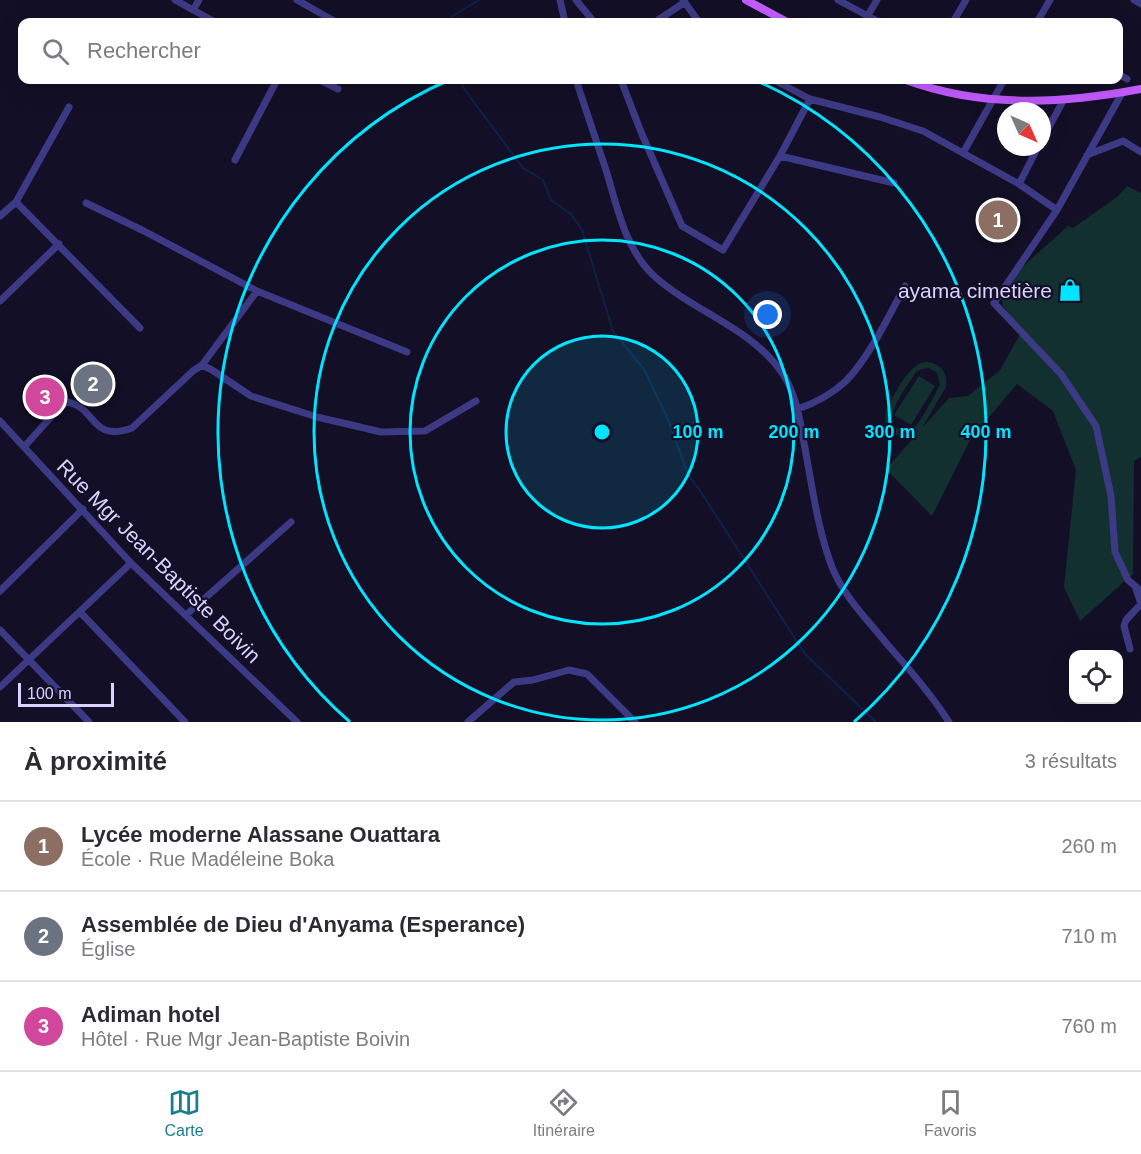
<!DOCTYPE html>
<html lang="fr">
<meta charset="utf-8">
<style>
:root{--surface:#fff;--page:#f7f7f7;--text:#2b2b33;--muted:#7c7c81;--line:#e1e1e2;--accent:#187f8f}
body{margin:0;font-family:Arial,sans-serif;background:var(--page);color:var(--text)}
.controls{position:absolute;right:18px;bottom:18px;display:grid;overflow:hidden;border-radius:12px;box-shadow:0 6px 24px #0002}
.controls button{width:54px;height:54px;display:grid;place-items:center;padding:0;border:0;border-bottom:2px solid var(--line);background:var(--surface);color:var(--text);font:30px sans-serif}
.compass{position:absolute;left:997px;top:102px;width:54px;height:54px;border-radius:50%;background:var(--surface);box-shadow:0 6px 24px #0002;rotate:135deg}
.scale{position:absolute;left:18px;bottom:15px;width:96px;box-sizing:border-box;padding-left:6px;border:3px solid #d9d4ff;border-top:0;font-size:16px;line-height:21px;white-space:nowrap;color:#d9d4ff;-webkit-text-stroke:4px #130f26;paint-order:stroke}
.you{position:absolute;left:768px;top:315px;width:21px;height:21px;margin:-15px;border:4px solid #fff;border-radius:50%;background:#1a73e8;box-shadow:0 0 0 9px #1a73e833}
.badge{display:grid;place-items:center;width:39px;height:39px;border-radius:50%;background:var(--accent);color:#fff;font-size:20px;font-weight:700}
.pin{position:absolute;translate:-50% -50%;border:3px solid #fff;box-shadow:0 2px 6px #0006}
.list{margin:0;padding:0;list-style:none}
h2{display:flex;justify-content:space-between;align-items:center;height:78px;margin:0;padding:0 24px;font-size:26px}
h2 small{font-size:20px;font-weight:400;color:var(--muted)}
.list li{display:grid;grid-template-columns:39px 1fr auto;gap:18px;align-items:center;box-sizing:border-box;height:90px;padding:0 24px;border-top:2px solid var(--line)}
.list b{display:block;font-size:22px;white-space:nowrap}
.list p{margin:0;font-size:20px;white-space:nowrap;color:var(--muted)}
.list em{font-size:20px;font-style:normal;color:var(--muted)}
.icon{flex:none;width:33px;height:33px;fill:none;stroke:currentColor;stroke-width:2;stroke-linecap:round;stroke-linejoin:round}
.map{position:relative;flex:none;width:1141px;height:722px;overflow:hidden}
.search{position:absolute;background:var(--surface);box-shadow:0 6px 24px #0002;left:18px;right:18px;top:18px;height:66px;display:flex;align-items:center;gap:15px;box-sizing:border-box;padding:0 21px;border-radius:12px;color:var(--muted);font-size:22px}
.sheet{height:348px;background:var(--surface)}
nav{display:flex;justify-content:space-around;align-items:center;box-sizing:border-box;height:84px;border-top:2px solid var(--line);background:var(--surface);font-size:16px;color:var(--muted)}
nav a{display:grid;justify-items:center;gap:3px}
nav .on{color:var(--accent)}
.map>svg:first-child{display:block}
.green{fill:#12302f;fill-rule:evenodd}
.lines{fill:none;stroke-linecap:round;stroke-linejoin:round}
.stream{stroke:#0c2248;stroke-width:2}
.minor{stroke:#3d3a85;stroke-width:7}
.major{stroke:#c25bff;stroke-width:8}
.ring{fill:none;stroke:#00e5ff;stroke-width:3}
.labels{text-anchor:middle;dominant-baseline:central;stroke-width:4.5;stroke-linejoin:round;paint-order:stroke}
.poi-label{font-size:21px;fill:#d9d4ff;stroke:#130f26;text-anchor:end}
.street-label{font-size:21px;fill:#d9d4ff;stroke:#130f26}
.centre{fill:#00e5ff;stroke:#130f26;stroke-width:3}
.ring-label{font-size:18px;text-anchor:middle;font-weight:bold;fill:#00e5ff;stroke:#130f26;stroke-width:4.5;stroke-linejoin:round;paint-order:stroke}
</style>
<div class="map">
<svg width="1141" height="722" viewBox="0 0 1141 722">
<rect width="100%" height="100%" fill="#130f26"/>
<path class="green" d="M 1127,186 L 1141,193 L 1141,457 L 1134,461 L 1133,574 L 1080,621 L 1064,587 L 1076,470 L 1053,411 L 1017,384 L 970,440 L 932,516 L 886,469 L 917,434 C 898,440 882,433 886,410 C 895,394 914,348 938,366 C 946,371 947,379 946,387 L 922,428 L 949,398 L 968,396 L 1000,370 L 1022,331 L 1003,306 L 1002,298 L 1018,271 L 1068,226 L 1073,228 L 1117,197 ZM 929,368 L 937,373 L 940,385 C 934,395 921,424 912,429 C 908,431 902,431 898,429 C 880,419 909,384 916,372 L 922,369 Z
M 919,376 L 935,386 L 911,425 L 894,415 Z"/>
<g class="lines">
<path class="stream" d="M 449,22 L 451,17 L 479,0
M 460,80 L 465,90 L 523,168 L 543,180 L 551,200 L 571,214 L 582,230 L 613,331 L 645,371 L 670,424 L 688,475 L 699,489 L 805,654 L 876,722"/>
<path class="minor" d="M 175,0 L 215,22
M 297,0 L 336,22
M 560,0 L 565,22
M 576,0 L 594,22
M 683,0 L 699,22
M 838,0 L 879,22
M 1134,0 L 1141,4
M 193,10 L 199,0
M 655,22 L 685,2
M 864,22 L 877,0
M 953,22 L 966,0
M 1037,22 L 1050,0
M 1118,74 L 1127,79
M 320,80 L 338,89
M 576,80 C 586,110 596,140 606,170 C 617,206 625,249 654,276 C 694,312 752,328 783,374 C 796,395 800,419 804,443 C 812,484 817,528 832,567 C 844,597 867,619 887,644 C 909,669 931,694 949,722
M 621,80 L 641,132 L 682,226 L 723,250 L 780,156 L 810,99
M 774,80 L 810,99 L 880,117 L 923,131 L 1019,184 L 1057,210
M 1122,93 L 1057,210 L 994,303 L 1061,374 L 1096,426 L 1111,496 L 1115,552 L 1128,580 L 1141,591
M 1042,140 L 1063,101
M 963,153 L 1004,80
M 1087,155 L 1123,141 L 1141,152
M 780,156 L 894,183
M 235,160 L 277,80
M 1019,184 L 1038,147
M 16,202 L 140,328
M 0,216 L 16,202 L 69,107
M 257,291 L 407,352
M 0,301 L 59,244
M 202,365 L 212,370 L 251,396 L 317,417 L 381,432 L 425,431 L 476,401
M 798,409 C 815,403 832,394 846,381 C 870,356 888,317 905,286
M 0,421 L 131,563 L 297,722
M 24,447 L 60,407 L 67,402 C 97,407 90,443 132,428 L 193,371 L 202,365 L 257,291 L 144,231 L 86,203
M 0,591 L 83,509
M 80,612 L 185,722
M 186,615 L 291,522
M 0,630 L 89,722
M 1130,649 L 1124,626 L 1126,620 L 1141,604 L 1136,589
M 0,687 L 131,563
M 468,722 L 514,682 L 533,680 L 569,670 L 587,674 L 635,722"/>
<path class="major" d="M 746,0 L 787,22
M 906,80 C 982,108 1062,104 1141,89"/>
</g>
<circle cx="602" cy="432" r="96" fill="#00e5ff" fill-opacity=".12"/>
<g class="ring">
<circle cx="602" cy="432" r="96"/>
<circle cx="602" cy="432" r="192"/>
<circle cx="602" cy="432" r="288"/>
<path d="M350 722A384 384 0 0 1 449 80M755 80A384 384 0 0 1 854 722"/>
</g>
<defs>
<g id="shop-bare" transform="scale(1.8)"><path d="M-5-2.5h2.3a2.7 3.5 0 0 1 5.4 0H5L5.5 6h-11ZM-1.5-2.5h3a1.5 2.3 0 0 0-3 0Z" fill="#00e5ff" stroke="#130f26" stroke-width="2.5" paint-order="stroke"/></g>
</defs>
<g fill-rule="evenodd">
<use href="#shop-bare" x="1070" y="290"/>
</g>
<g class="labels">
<g class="poi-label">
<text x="1052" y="290">ayama cimetière</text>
</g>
<g class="street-label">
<text transform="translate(159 561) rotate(45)">Rue Mgr Jean-Baptiste Boivin</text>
</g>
</g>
<circle cx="602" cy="432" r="9" class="centre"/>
<g class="ring-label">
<text x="698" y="438">100 m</text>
<text x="794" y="438">200 m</text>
<text x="890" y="438">300 m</text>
<text x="986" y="438">400 m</text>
</g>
</svg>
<div class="controls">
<button><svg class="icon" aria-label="locate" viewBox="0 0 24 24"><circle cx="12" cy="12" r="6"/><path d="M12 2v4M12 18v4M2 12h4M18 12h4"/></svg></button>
</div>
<svg class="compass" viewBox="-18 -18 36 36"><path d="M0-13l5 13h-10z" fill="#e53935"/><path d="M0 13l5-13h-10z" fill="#7c7c81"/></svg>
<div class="scale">100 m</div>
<div class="you"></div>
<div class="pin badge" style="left:998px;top:220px;background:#8d6e63">1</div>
<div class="pin badge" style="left:93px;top:384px;background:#6b7280">2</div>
<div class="pin badge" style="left:45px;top:397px;background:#d1479c">3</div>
<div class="search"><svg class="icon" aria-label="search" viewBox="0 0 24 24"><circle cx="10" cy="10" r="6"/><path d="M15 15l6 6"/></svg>Rechercher</div>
</div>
<section class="sheet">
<h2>À proximité<small>3 résultats</small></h2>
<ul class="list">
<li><span class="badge" style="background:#8d6e63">1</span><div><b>Lycée moderne Alassane Ouattara</b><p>École · Rue Madéleine Boka</p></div><em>260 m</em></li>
<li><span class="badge" style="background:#6b7280">2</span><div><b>Assemblée de Dieu d'Anyama (Esperance)</b><p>Église</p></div><em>710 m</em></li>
<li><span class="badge" style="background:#d1479c">3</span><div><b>Adiman hotel</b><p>Hôtel · Rue Mgr Jean-Baptiste Boivin</p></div><em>760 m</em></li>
</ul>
</section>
<nav>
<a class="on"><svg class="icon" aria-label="map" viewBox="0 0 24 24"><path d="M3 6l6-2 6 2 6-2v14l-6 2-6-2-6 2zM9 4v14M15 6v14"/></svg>Carte</a>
<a><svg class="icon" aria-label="directions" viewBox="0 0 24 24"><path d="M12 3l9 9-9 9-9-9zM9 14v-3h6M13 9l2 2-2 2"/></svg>Itinéraire</a>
<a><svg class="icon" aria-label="saved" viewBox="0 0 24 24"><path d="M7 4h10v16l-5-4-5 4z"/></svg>Favoris</a>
</nav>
